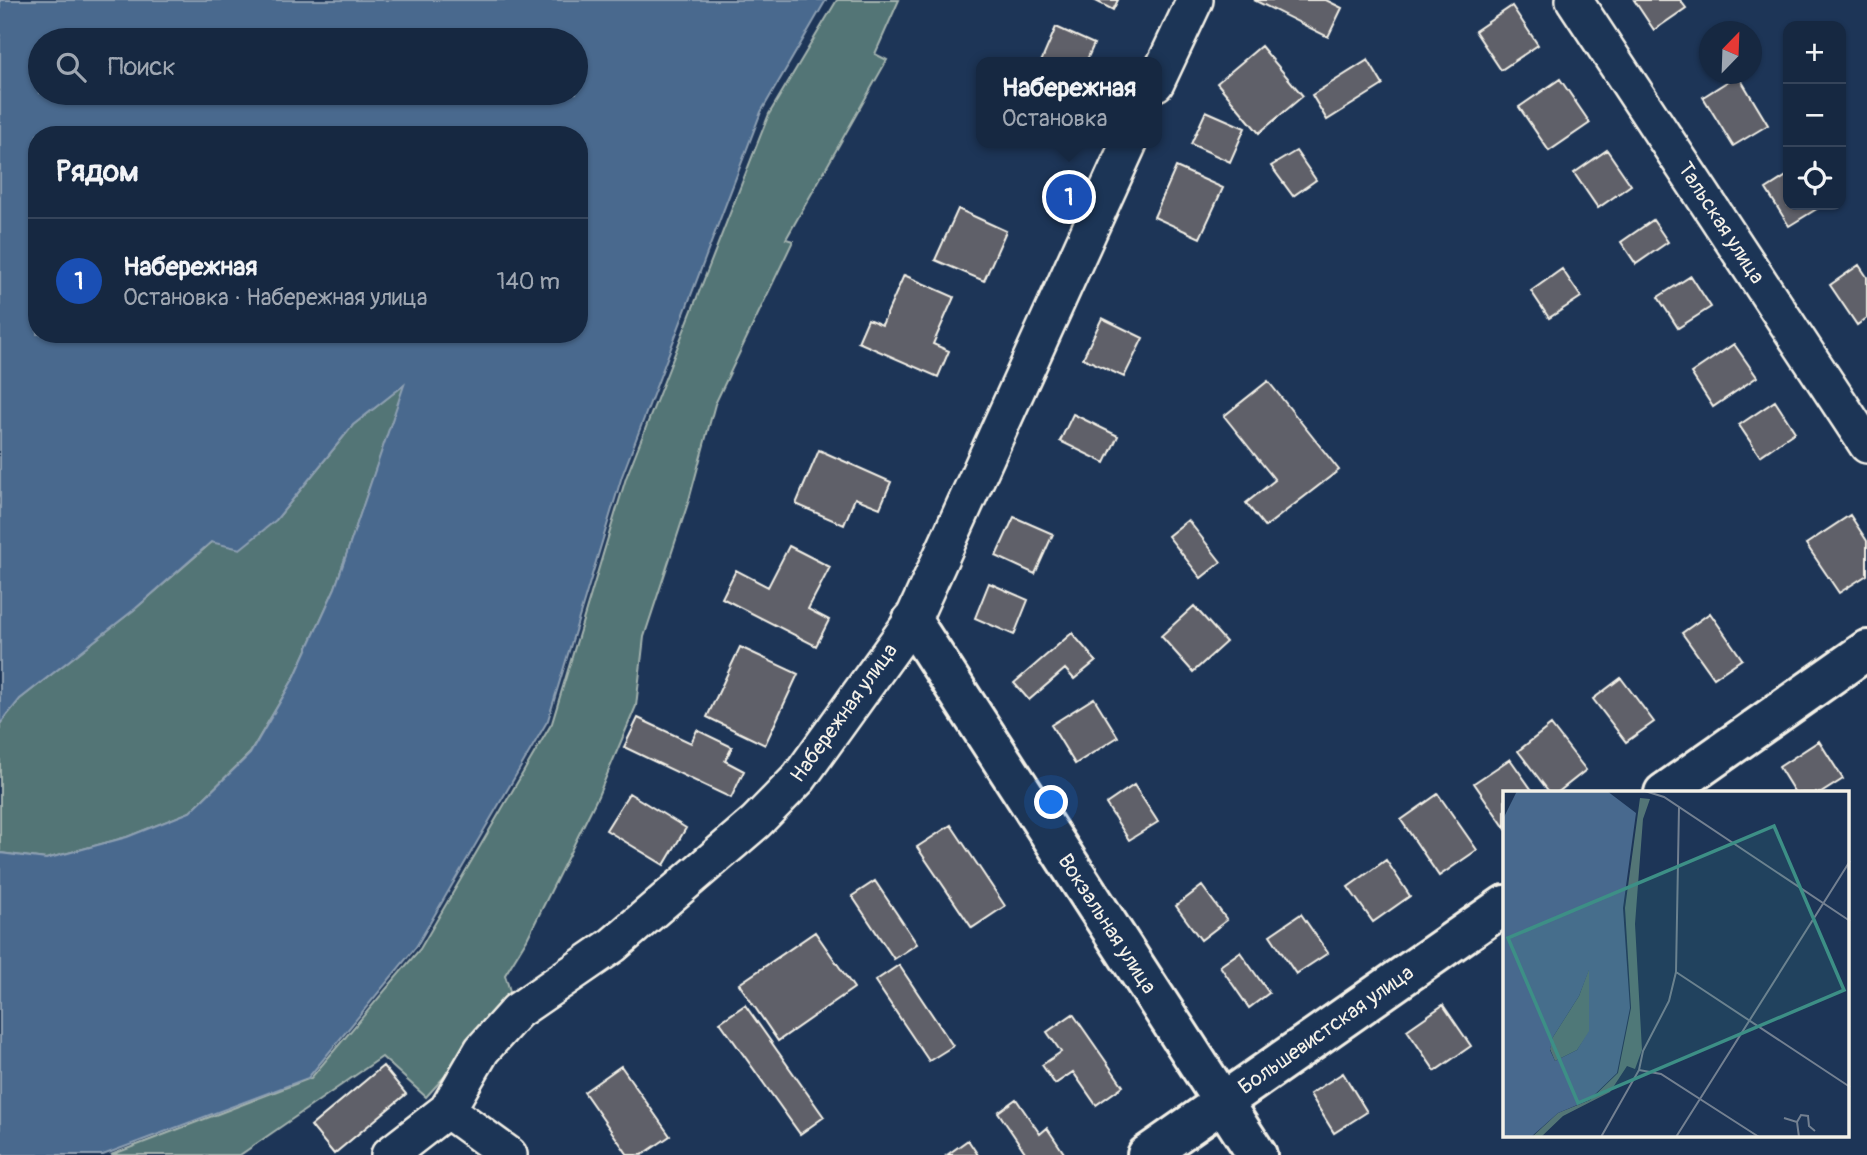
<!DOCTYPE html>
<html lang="ru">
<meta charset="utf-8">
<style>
:root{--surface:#162841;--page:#23344c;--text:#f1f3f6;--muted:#9ea6b1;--line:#35445a;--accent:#ffd166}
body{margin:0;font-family:Pangolin,sans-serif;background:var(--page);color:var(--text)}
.controls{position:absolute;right:21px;top:21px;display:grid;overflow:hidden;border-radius:14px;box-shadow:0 2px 5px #0004}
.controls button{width:63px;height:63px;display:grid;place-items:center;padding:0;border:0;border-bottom:2px solid var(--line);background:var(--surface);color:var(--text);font:35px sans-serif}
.compass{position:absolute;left:1699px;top:21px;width:63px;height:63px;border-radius:50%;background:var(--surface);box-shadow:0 2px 5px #0004;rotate:23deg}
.you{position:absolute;left:1052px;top:803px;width:24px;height:24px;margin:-18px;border:5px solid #fff;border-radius:50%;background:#1a73e8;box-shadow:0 0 0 10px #1a73e833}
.badge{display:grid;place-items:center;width:46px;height:46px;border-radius:50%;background:var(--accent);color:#fff;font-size:23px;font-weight:700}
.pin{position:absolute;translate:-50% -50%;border:4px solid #fff;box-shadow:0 2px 7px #0006}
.popup{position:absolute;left:976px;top:57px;width:186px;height:91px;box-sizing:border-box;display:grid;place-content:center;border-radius:14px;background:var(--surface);filter:drop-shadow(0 2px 5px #0005);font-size:23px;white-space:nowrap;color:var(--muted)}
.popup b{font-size:26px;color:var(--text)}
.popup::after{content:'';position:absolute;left:50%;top:100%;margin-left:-14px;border:14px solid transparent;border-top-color:var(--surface)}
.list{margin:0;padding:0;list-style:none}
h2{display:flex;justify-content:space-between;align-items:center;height:91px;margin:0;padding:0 28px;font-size:30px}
h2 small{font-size:23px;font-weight:400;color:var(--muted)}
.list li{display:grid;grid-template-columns:46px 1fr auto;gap:21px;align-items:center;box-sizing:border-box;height:126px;padding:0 28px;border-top:2px solid var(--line)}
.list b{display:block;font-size:26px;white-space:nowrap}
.list p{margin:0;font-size:23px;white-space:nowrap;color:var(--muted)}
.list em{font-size:23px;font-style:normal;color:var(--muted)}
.icon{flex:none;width:38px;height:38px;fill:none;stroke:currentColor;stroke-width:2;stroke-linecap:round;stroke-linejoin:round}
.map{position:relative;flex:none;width:1867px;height:1155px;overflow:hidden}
.search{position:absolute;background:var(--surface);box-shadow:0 2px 5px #0004;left:28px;top:28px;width:560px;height:77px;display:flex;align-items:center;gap:18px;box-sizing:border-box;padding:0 24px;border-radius:38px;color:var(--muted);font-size:26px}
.panel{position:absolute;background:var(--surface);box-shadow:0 2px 5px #0004;left:28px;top:126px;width:560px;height:217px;border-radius:28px}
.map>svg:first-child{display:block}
.green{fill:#537576;stroke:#a4b3af;stroke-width:2}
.water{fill:#48698e;stroke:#8d9fb2;stroke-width:2;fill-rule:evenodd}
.building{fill:#5f6069;stroke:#f4f1e8;stroke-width:2}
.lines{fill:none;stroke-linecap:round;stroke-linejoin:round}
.street-casing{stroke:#f4f1e8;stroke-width:40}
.secondary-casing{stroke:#f4f1e8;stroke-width:44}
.street{stroke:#1d3557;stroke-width:35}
.secondary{stroke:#1d3557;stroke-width:38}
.labels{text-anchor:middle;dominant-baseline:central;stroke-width:6;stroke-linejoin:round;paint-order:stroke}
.street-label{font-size:21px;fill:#f4f1e8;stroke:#1d3557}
.inset-road{fill:none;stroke:#738091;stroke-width:2}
.view{fill:#3d8f86;fill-opacity:0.15;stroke:#3d8f86;stroke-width:3.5}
.inset-edge{fill:none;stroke:#f4f1e8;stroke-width:3.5}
</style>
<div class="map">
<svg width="1867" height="1155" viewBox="0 0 1867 1155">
<rect width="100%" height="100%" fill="#1d3557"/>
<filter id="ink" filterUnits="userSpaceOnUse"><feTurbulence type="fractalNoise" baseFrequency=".0143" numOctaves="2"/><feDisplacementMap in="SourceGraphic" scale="14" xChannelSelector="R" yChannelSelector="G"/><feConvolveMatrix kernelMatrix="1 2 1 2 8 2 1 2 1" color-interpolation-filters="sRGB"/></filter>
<g filter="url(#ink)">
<path class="green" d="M 837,0 L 899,0 L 875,54 L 887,60 L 786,239 L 793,241 L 715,404 L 689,500 L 644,637 L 636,706 L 598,796 L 527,939 L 505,975 L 513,1001 L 426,1097 L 382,1057 L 240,1155 L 111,1155 L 311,1078 L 420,949 L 552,723 L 626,478 L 769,114 Z
M 405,384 L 335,588 L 295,676 L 250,753 L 190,812 L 127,837 L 46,859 L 0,853 L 0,724 L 20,699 L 135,609 L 212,542 L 276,520 L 353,425 Z"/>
<path class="water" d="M 0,0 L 826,0 L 761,112 L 622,476 L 548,720 L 416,947 L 308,1078 L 103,1155 L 0,1155 L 0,853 L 46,859 L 127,837 L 190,812 L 250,754 L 295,676 L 335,588 L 404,385 L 353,425 L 276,520 L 240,549 L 211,542 L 135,609 L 20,699 L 0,724 ZM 40,40 L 576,40 L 576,93 L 40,93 ZM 37,135 L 579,135 L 579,334 L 37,334 Z"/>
<path class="building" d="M 1094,0 L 1118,0 L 1113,10 Z
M 1254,0 L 1326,0 L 1342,8 L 1328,37 Z
M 1634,0 L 1680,0 L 1686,8 L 1654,30 Z
M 1512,6 L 1538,45 L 1501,70 L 1475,31 Z
M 1056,27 L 1094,44 L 1086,62 L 1041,62 Z
M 1261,46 L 1303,96 L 1259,133 L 1217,83 Z
M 1368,60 L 1383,85 L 1327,120 L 1312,95 Z
M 1738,75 L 1768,125 L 1733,146 L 1703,97 Z
M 1560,79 L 1590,123 L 1549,151 L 1519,107 Z
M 1206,111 L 1245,128 L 1230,162 L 1191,144 Z
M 1607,150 L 1631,185 L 1598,208 L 1574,173 Z
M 1296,151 L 1316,180 L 1293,196 L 1271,166 Z
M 1176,167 L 1223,188 L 1200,238 L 1154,217 Z
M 1788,175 L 1788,205 L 1823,205 L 1789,226 L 1766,189 Z
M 958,209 L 1006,231 L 984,281 L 935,260 Z
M 1653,220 L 1668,242 L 1636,264 L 1621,242 Z
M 1859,265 L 1867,277 L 1867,318 L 1857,325 L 1830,285 Z
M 1562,269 L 1581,297 L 1549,318 L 1531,291 Z
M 904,275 L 954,297 L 933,344 L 949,351 L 938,377 L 858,342 L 868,319 L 882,325 Z
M 1691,276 L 1711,307 L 1678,328 L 1658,297 Z
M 1102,318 L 1143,338 L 1124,377 L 1083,358 Z
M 1734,344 L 1757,377 L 1713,407 L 1691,373 Z
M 1268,381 L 1339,470 L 1265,527 L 1246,503 L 1275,480 L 1224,416 Z
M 1775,401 L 1795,432 L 1760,456 L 1739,425 Z
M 1073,414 L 1118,436 L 1105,463 L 1060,441 Z
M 819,450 L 891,482 L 880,508 L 855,498 L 844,525 L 796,504 Z
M 1850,515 L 1867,541 L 1867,575 L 1839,593 L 1806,544 Z
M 1014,517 L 1053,534 L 1035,574 L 996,556 Z
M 1188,520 L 1221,562 L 1201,578 L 1168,536 Z
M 789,546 L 830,567 L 808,609 L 829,620 L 816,646 L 722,598 L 736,570 L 768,587 Z
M 989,583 L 1028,600 L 1014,635 L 975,618 Z
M 1194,606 L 1226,642 L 1193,672 L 1161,636 Z
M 1710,613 L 1742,659 L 1714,678 L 1682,633 Z
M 1072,633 L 1096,661 L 1074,679 L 1065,669 L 1029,700 L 1014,683 Z
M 740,647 L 798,674 L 765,745 L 707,717 Z
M 1621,678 L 1654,722 L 1626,742 L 1593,699 Z
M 1094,698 L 1118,737 L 1075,764 L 1051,725 Z
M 638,718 L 691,743 L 697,730 L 732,747 L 725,761 L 744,771 L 731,798 L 624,747 Z
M 1551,725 L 1586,770 L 1557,793 L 1550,793 L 1518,751 Z
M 1819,741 L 1843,779 L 1821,793 L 1795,793 L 1779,767 Z
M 1510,759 L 1534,793 L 1505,793 L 1505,828 L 1474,783 Z
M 1134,785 L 1158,822 L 1129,840 L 1106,804 Z
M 629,793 L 686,828 L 664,865 L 606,830 Z
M 1438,794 L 1477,850 L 1439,876 L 1401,820 Z
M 951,825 L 1005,906 L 972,928 L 917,847 Z
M 1386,860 L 1410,896 L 1373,922 L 1348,887 Z
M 875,881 L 917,944 L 894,959 L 852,896 Z
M 1202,886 L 1227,920 L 1201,940 L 1176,906 Z
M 1301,914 L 1328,953 L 1296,974 L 1270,935 Z
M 815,932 L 854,988 L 778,1041 L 739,984 Z
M 1240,952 L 1269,993 L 1249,1008 L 1220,966 Z
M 899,965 L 953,1046 L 929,1061 L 875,981 Z
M 745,1005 L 824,1117 L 800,1134 L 720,1022 Z
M 1443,1005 L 1471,1046 L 1435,1071 L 1407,1030 Z
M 1073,1014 L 1123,1086 L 1096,1105 L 1073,1072 L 1055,1084 L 1042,1065 L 1061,1052 L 1047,1032 Z
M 383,1066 L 406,1094 L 334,1154 L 311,1126 Z
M 621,1066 L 670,1136 L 642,1155 L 628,1155 L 584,1092 Z
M 1343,1073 L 1367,1112 L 1334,1133 L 1310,1094 Z
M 1016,1099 L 1040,1134 L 1047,1128 L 1064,1153 L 1060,1155 L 1027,1155 L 998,1112 Z
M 968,1140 L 978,1155 L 947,1155 Z"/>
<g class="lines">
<g class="street-casing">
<path id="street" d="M 1574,0 L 1867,445
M 1156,83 L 1195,0
M 447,1110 L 509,1155
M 389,1155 L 447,1110 L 482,1050 L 517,1011 L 613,945 L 756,822 L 799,778 L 912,621 L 1129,143"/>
</g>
<g class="secondary-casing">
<path id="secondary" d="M 912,621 L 1257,1155
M 1664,793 L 1867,650
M 1147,1155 L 1505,905"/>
</g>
<use href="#street" class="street"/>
<use href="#secondary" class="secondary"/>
</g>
</g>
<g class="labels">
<g class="street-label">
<text transform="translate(1721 223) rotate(57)">Тальская улица</text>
<text transform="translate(844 713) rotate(-54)">Набережная улица</text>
<text transform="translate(1107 924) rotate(57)">Вокзальная улица</text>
<text transform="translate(1326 1030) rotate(-35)">Большевистская улица</text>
</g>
</g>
<g transform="translate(1503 791)">
<rect width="346" height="346" fill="#1d3557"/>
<path d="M 137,7 L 147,8 L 140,28 L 132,133 L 139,259 L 132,278 L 124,275 L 107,301 L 60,325 L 38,346 L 29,346 L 55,322 L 87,309 L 115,282 L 128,217 L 122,117 ZM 86,178 L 87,240 L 74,259 L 52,270 L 47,258 L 50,246 L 76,205 Z" fill="#537576"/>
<path d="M 14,0 L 104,0 L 133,22 L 120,117 L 127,217 L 114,282 L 86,309 L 55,322 L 28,346 L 0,346 L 0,28 ZM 86,179 L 86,240 L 74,259 L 52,270 L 47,259 L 50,246 L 76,205 Z" fill="#48698e" fill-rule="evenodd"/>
<path class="inset-road" d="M 142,0 L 161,6 L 347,130M 173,181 L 347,296M 136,279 L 158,283 L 256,346M 281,327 L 294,331 L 296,346M 294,331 L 298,324 L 305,325 L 306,335 L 312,340M 98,346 L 136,279 L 140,260 L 166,210 L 173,181 L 176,16M 173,346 L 347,70"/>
<path class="view" d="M 271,35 L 341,199 L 75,312 L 5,147 Z"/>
<rect width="346" height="346" class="inset-edge"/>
</g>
</svg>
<div class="controls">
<button>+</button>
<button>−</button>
<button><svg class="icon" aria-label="locate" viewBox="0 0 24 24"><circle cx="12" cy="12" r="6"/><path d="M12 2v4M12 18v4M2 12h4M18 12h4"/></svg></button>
</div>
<svg class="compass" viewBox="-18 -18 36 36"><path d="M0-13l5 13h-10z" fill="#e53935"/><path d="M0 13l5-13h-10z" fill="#9ea6b1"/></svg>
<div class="you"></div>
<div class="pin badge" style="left:1069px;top:197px;background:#1a4fb4">1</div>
<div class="popup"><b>Набережная</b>Остановка</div>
<div class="search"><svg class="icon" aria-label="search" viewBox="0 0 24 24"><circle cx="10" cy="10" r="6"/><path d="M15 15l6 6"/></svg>Поиск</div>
<section class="panel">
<h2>Рядом<small></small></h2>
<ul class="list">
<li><span class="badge" style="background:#1a4fb4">1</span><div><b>Набережная</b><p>Остановка · Набережная улица</p></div><em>140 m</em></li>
</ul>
</section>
</div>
